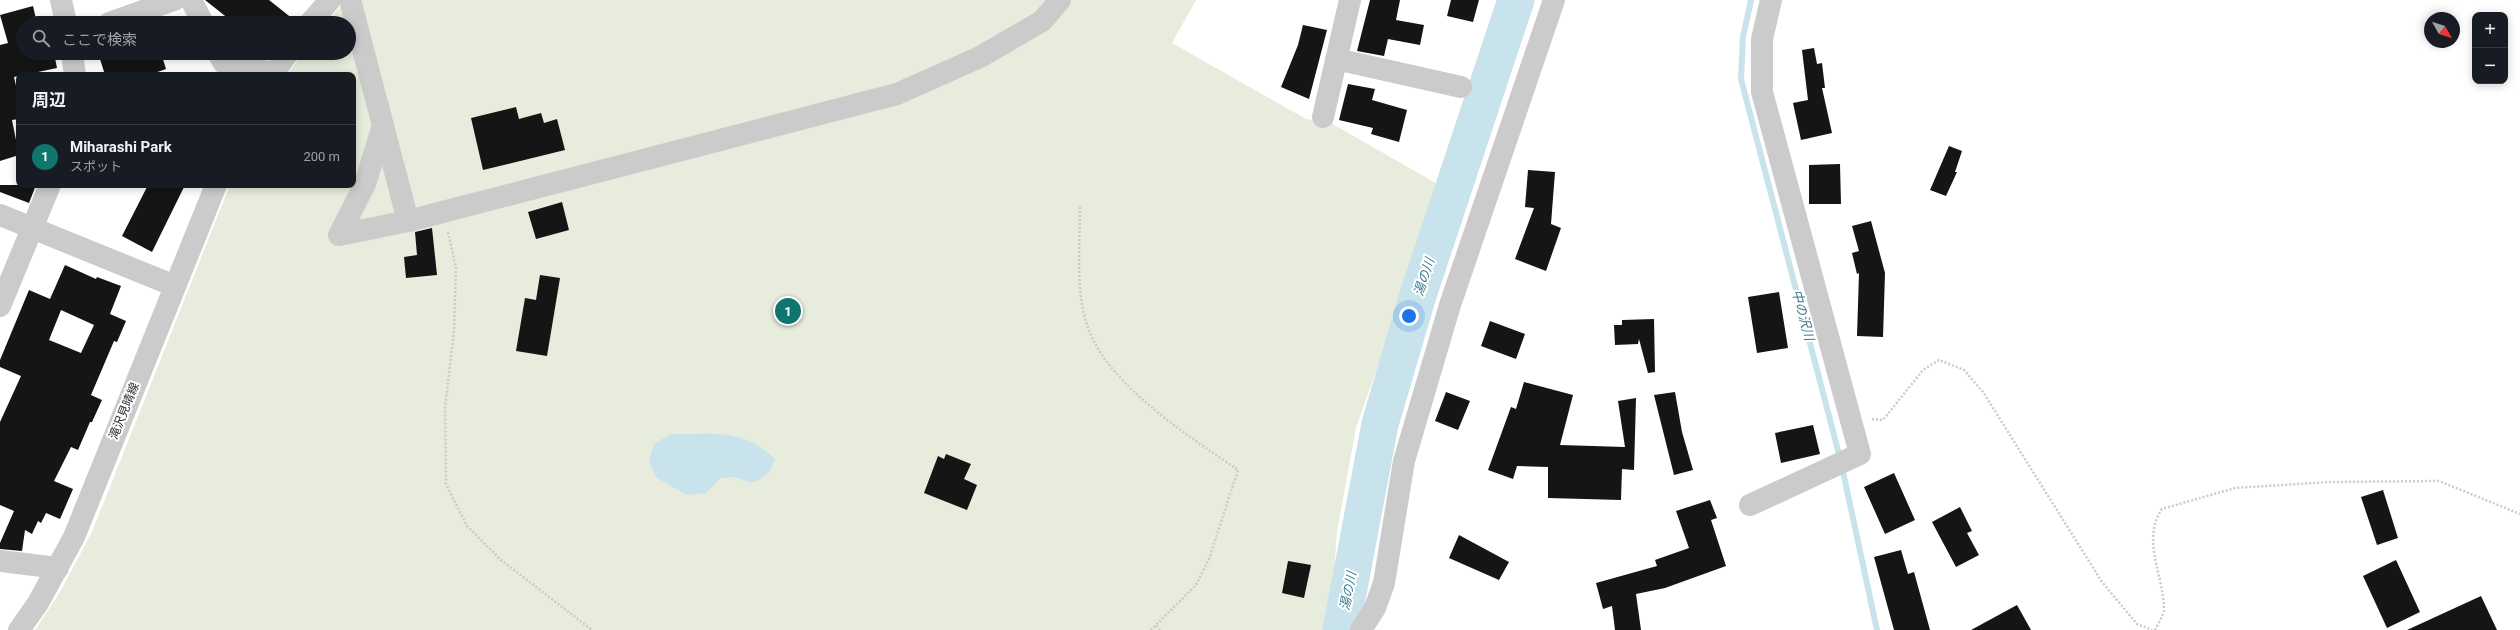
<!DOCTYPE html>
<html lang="ja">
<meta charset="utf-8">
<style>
:root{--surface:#171b24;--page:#242831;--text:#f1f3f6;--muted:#9ea1a6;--line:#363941;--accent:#0f766e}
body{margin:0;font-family:Roboto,"Noto Sans JP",sans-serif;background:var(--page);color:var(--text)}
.controls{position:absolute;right:12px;top:12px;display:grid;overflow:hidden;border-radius:8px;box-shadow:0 2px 10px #0003}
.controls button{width:36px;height:36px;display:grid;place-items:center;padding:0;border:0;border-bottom:1px solid var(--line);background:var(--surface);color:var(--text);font:20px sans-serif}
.compass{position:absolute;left:2424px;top:12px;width:36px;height:36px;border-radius:50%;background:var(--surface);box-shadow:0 2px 10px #0003;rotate:129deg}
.you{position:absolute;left:1409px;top:316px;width:14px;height:14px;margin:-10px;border:3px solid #fff;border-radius:50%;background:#1a73e8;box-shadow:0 0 0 6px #1a73e833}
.badge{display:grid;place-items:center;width:26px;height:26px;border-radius:50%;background:var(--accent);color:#fff;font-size:13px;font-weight:700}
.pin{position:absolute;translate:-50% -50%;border:2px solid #fff;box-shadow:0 1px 4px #0006}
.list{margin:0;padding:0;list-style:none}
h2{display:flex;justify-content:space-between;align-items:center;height:52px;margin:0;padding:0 16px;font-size:17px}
h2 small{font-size:13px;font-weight:400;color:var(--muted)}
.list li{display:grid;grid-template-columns:26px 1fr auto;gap:12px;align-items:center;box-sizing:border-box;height:64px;padding:0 16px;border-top:1px solid var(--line)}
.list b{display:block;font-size:15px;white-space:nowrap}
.list p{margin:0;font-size:13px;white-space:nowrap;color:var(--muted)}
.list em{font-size:13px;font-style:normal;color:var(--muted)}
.icon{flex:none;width:22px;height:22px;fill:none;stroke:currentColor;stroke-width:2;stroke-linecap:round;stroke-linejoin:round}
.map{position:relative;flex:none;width:2520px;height:630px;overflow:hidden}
.search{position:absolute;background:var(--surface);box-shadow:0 2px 10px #0003;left:16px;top:16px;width:340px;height:44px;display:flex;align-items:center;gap:10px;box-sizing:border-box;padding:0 14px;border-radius:22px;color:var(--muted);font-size:15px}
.panel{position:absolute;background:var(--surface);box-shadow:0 2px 10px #0003;left:16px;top:72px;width:340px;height:116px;border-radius:8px}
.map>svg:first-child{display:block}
.green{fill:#e7ecdc}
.water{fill:#c8e3eb}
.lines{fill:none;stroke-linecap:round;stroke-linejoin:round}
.stream{stroke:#c8e3eb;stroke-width:6}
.river{stroke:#c8e3eb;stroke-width:37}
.building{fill:#151515;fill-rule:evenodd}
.path{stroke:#cbcbcb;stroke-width:2.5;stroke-dasharray:2 2;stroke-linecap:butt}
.minor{stroke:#cbcbcb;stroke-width:22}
.labels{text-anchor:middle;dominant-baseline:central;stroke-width:4;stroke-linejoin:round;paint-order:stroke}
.street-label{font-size:12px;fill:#2e2e2e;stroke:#fff}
.water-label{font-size:13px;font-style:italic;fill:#3d7b90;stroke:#fff}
</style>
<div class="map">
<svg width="2520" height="630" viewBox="0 0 2520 630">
<rect width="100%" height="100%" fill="#fff"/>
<path class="green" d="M 346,0 L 1196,0 L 1172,43 L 1306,119 L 1331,123 L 1441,186 L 1356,428 L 1337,531 L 1330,630 L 35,630 L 60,592 L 92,532 L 230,185 L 353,185 L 353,75 L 287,75 L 303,53 L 349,53 L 349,23 L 326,23 Z"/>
<path class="water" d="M 671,434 C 714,435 741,427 775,459 C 770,474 765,478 751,483 L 735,477 L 720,478 L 706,493 L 687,495 L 657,478 L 649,461 L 654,444 Z"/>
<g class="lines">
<path class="stream" d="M 1751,0 L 1743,37 L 1741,79 L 1840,458
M 1842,467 L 1877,630"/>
<path class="river" d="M 1341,630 L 1380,424 L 1418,295 L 1516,0"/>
</g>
<path class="building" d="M 205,0 L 269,0 L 298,23 L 234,23 Z
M 1370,0 L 1400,0 L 1396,20 L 1424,25 L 1420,45 L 1388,39 L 1384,56 L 1357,51 Z
M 1451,0 L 1479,0 L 1473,22 L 1447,16 Z
M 33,6 L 37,23 L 23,23 L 23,53 L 54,53 L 57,68 L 14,77 L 19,99 L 19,119 L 12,120 L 19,155 L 0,161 L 0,45 L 8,43 L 0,15 Z
M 1303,25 L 1327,30 L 1309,99 L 1281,87 L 1298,45 Z
M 1814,48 L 1817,64 L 1822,63 L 1825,88 L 1822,88 L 1832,133 L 1801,140 L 1793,103 L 1808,100 L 1802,50 Z
M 118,53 L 161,53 L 166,69 L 149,75 L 105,75 L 100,59 Z
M 1348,84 L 1375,89 L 1372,100 L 1407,110 L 1399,142 L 1371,134 L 1373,128 L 1339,120 Z
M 516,107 L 519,119 L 541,113 L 544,123 L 557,119 L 565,150 L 483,170 L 471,118 Z
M 1949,146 L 1962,151 L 1955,172 L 1957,172 L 1946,196 L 1930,190 Z
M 1840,164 L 1841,204 L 1809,204 L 1809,165 Z
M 1528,170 L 1555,172 L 1551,224 L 1561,228 L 1546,271 L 1515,259 L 1534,208 L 1525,207 Z
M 0,185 L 36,185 L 29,203 L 0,192 Z
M 148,185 L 185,185 L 152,252 L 122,236 Z
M 562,202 L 569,230 L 536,239 L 528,212 Z
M 1871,221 L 1885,273 L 1883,337 L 1857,336 L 1859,273 L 1857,274 L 1852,253 L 1859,251 L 1852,226 Z
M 432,228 L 437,275 L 406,278 L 404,257 L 417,255 L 415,232 Z
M 65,265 L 96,279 L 97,277 L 121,286 L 110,314 L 126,321 L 117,342 L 114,341 L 91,395 L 102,400 L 92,422 L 90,422 L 78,450 L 71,447 L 54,481 L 73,489 L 60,519 L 46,513 L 41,523 L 38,521 L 32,534 L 25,530 L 22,551 L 0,549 L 0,543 L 14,511 L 0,505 L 0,422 L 21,376 L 0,367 L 0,360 L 29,290 L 50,299 ZM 61,310 L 94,325 L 81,353 L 49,340 Z
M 540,275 L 560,278 L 547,356 L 516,351 L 525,298 L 536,300 Z
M 1779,292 L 1788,348 L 1757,353 L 1748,297 Z
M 1654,319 L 1655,372 L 1648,373 L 1639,339 L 1638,344 L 1615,345 L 1614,325 L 1622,325 L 1622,320 Z
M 1490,321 L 1525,334 L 1516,359 L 1481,346 Z
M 1524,382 L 1573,395 L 1560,445 L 1625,447 L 1618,401 L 1636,398 L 1634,470 L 1622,469 L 1621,500 L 1548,498 L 1548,467 L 1517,466 L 1513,479 L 1488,470 L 1511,407 L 1516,409 Z
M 1446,392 L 1470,401 L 1458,430 L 1435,421 Z
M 1675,392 L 1682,432 L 1693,470 L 1674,475 L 1654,395 Z
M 1813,425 L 1820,454 L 1781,463 L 1775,433 Z
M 946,454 L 971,464 L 964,479 L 977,485 L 967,510 L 924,493 L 938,456 L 944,459 Z
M 1894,473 L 1915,520 L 1885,534 L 1864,487 Z
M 2383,490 L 2398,538 L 2377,545 L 2361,497 Z
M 1710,500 L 1717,518 L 1711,520 L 1726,566 L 1665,588 L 1636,594 L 1641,630 L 1615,630 L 1612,606 L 1603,609 L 1596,583 L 1657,566 L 1655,560 L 1689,548 L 1676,511 Z
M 1960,507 L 1972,531 L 1967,533 L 1979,555 L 1956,567 L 1932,522 Z
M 1459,535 L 1509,562 L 1499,580 L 1449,558 Z
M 1901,550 L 1908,574 L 1914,572 L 1930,630 L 1894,630 L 1874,557 Z
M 2396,560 L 2420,612 L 2387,628 L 2363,576 Z
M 1288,561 L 1311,565 L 1304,598 L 1282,593 Z
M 2481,596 L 2497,630 L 2407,630 Z
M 2017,605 L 2031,630 L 1971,630 Z"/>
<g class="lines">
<path class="path" d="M 1080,207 C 1080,244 1075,292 1088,328 C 1108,385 1190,437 1238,470 L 1209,559 L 1196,585 L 1151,630
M 448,232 L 456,268 L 454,330 L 445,408 L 446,484 L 467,526 L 501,560 L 592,630
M 1872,419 L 1883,420 L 1923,370 L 1939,360 L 1964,370 L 1983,392 L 2102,582 L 2137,624 L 2152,630
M 1156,626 L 1160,630
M 2155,630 C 2158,624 2163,616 2164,610 C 2164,577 2141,539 2162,509 L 2235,488 L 2329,482 L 2439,481 L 2520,514"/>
<path class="minor" d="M 61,0 L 66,23
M 191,0 L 203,23
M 350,0 L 408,221 L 897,94 L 980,57 L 1042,21 L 1060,0
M 109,23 L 174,0
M 310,23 L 330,0
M 72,53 L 75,75
M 218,53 L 224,63 L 273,73
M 1336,59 L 1461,87
M 272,75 L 288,53
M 1323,117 L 1350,0
M 0,215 L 175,286
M 339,235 L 365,184 L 383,125
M 339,235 L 408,221
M 0,306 L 50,185
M 1750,505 L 1860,454 L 1762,92 L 1762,39 L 1771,0
M 0,561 L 58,568
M 19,630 L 38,603 L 74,537 L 216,185
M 1361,630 L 1375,608 L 1384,583 L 1404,461 L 1450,305 L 1554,0"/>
</g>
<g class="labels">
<g class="street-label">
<text transform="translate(124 411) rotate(-68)">滝沢見晴線</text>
</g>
<g class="water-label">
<text transform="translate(1424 277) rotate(-72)">湯の川</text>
<text transform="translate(1803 315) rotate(75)">中の沢川</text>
<text transform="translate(1348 591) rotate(-79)">湯の川</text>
</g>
</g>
</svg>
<div class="controls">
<button>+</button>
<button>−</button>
</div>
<svg class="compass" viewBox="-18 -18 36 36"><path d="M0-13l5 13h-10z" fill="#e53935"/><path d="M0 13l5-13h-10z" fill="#9ea1a6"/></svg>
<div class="you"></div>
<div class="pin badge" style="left:788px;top:311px">1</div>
<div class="search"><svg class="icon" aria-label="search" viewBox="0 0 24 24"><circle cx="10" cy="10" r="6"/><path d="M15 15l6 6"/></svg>ここで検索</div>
<section class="panel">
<h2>周辺<small></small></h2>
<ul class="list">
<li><span class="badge">1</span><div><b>Miharashi Park</b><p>スポット</p></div><em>200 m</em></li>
</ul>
</section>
</div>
